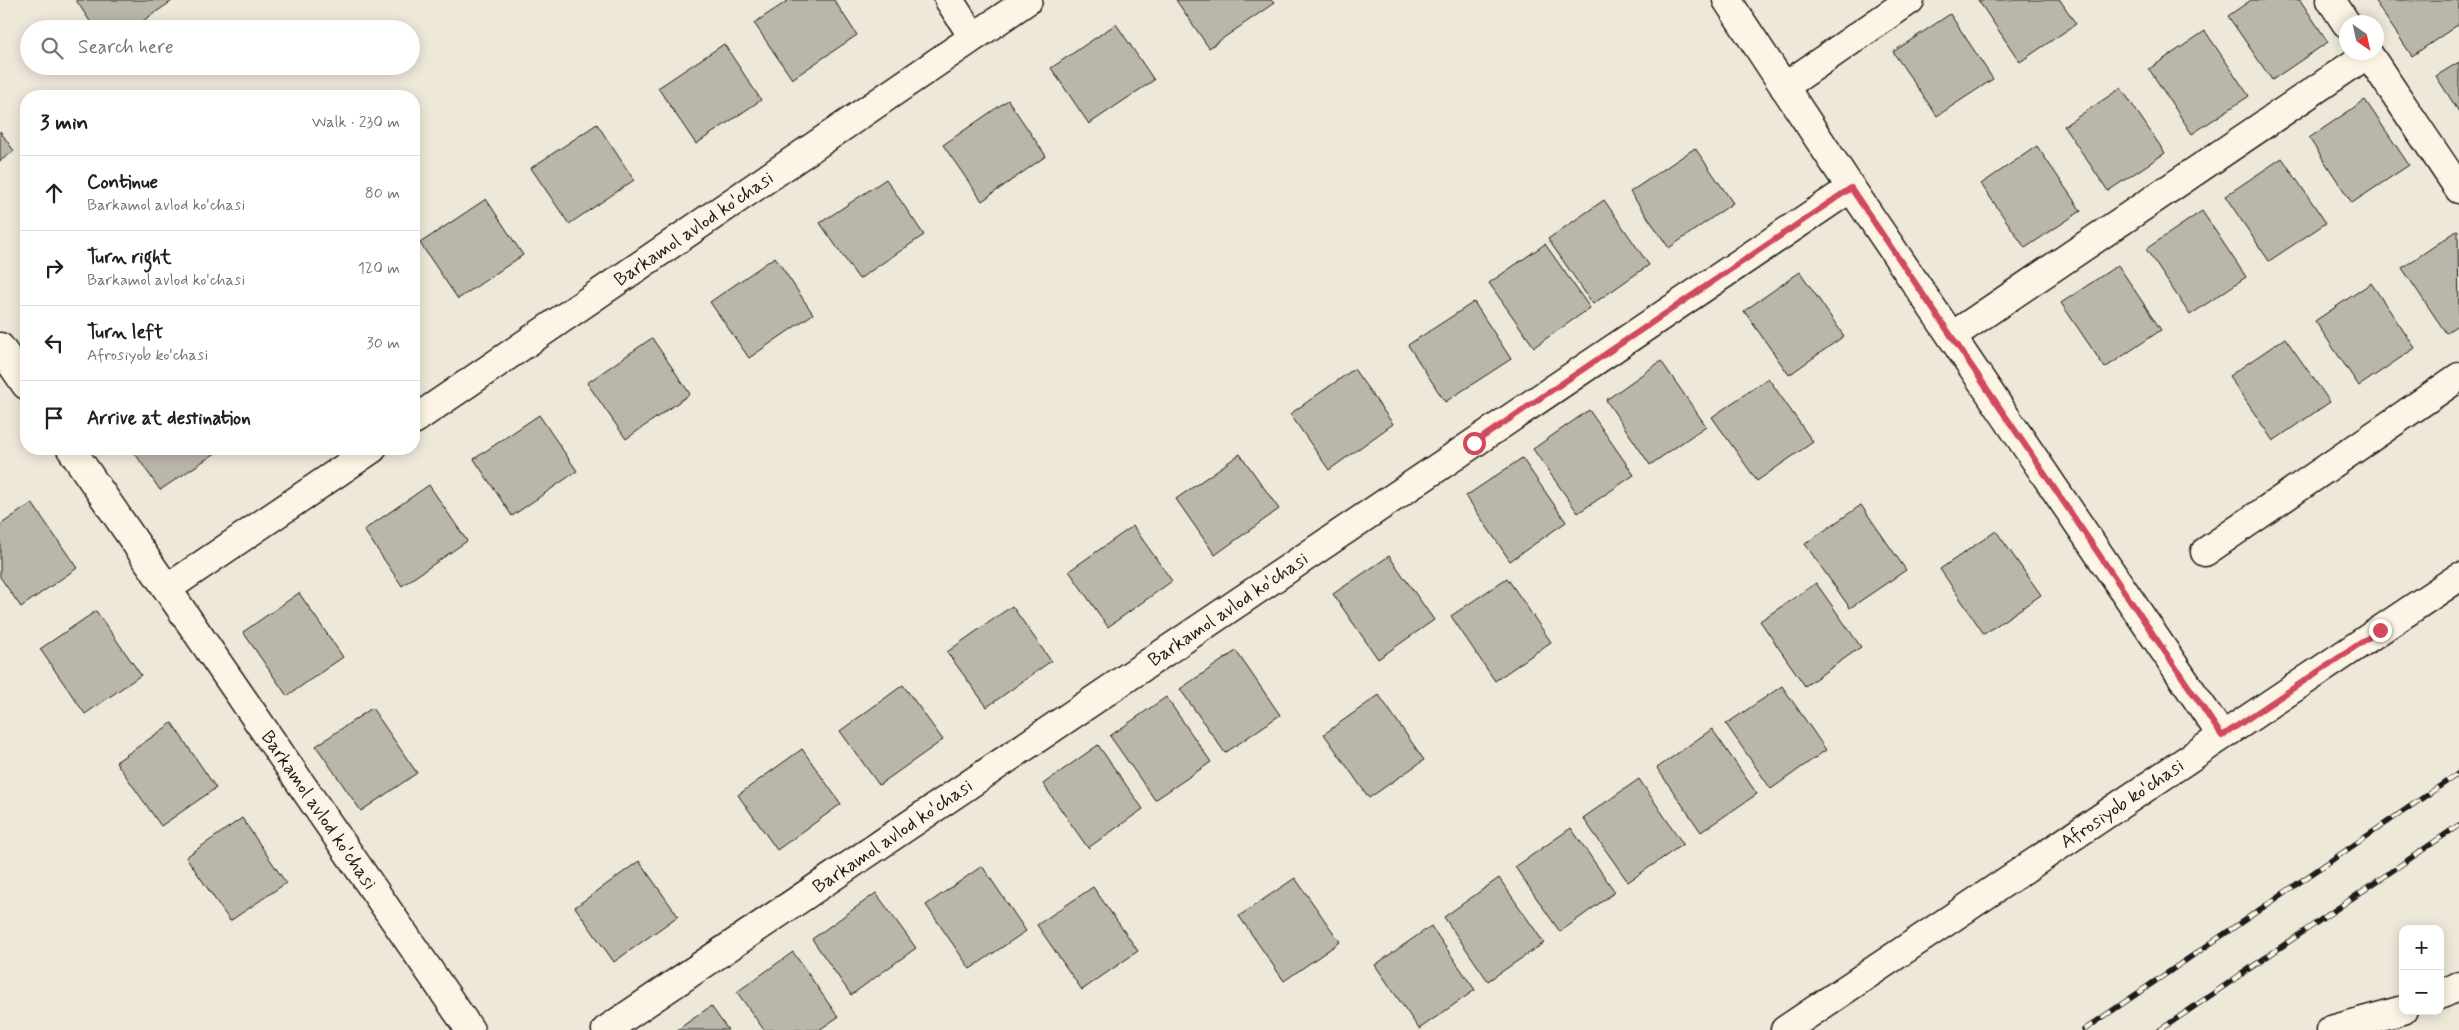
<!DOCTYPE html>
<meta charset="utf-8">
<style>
:root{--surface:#fff;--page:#f2f2f2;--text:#202124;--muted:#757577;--line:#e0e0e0}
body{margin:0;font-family:Mynerve,sans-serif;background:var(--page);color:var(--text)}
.controls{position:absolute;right:15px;bottom:15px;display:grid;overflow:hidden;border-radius:10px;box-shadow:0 2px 12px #0003}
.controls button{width:45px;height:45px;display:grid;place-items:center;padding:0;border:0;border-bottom:1px solid var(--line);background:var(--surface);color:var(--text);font:25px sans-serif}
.compass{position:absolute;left:2339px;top:15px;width:45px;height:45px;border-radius:50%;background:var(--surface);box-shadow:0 2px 12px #0003;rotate:146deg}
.stop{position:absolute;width:15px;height:15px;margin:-11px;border:4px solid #d1495b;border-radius:50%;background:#fff}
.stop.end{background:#d1495b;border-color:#fff;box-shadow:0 1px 5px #0008}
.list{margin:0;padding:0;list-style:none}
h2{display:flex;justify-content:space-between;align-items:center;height:65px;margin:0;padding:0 20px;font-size:21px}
h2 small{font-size:16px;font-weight:400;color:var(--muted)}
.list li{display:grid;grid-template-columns:32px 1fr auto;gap:15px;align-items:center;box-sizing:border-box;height:75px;padding:0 20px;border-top:1px solid var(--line)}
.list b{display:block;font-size:19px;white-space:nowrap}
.list p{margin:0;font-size:16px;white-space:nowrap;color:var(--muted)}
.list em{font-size:16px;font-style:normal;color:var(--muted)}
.icon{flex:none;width:28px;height:28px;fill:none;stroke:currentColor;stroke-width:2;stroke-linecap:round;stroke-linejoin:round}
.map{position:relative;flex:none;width:2459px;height:1030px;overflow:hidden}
.search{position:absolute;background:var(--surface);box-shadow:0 2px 12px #0003;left:20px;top:20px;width:400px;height:55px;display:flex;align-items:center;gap:12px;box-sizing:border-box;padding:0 18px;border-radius:28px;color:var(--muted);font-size:19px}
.panel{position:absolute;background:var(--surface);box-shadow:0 2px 12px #0003;left:20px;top:90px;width:400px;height:365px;border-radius:20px}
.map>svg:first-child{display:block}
.building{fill:#bab6aa;stroke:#1c1c1c}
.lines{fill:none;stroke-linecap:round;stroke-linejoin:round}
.minor-casing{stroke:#1c1c1c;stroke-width:31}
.minor{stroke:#fcf5e5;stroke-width:28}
.rail-casing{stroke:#1c1c1c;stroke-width:5.5}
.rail{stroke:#fcf5e5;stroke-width:4;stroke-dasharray:11;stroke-linecap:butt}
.route{stroke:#d1495b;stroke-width:6}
.labels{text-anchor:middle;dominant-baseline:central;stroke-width:4;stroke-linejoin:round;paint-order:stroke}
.street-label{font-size:19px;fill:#1c1c1c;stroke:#fcf5e5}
</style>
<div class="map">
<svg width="2459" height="1030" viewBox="0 0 2459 1030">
<rect width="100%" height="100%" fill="#eee8d9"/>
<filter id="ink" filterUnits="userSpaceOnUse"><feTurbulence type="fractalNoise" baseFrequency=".02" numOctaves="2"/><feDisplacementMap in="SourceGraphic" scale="10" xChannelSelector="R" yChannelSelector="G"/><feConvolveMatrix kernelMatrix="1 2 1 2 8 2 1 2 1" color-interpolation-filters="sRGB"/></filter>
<g filter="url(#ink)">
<path class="building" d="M 76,0 L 171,0 L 172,1 L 131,29 L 95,29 Z
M 789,0 L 834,0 L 857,35 L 792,79 L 754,23 Z
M 1176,0 L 1271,0 L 1274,3 L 1209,48 Z
M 1978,0 L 2060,0 L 2076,24 L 2020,62 Z
M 2251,0 L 2300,0 L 2328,42 L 2272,80 L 2228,16 Z
M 2374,0 L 2459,0 L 2459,24 L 2412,56 Z
M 1950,14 L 1993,79 L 1937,116 L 1893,52 Z
M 1116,24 L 1154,80 L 1089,124 L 1051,68 Z
M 2205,31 L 2249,96 L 2192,134 L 2149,69 Z
M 724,44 L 761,100 L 696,144 L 658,88 Z
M 2459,62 L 2459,112 L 2436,76 Z
M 2121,88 L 2165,153 L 2108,191 L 2064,126 Z
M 1008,100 L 1046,156 L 982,201 L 943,145 Z
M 2365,100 L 2409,165 L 2352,203 L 2309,138 Z
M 597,124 L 634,180 L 569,224 L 531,168 Z
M 0,131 L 14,151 L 0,161 Z
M 2037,146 L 2081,211 L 2025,248 L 1981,184 Z
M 1695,148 L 1733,203 L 1669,248 L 1630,192 Z
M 2282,158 L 2326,223 L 2269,261 L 2225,196 Z
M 886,179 L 924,235 L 859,279 L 820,223 Z
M 486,199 L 523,255 L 458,299 L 420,243 Z
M 1604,200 L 1649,265 L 1593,304 L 1548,239 Z
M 2202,211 L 2246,277 L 2190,315 L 2146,249 Z
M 2458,230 L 2459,324 L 2446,333 L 2402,268 Z
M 1545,244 L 1590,308 L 1534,347 L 1489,283 Z
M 775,257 L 813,314 L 749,358 L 710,302 Z
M 2118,265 L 2161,330 L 2105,368 L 2061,303 Z
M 1800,272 L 1844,336 L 1789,375 L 1744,311 Z
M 2371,283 L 2415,348 L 2359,386 L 2315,321 Z
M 1474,302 L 1511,359 L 1445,402 L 1408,345 Z
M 652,338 L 690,394 L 626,439 L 587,383 Z
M 2285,338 L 2330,402 L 2273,441 L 2229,376 Z
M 1661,361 L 1706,426 L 1650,465 L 1606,400 Z
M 1354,369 L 1393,424 L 1329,470 L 1290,414 Z
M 1768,378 L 1813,442 L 1757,481 L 1712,417 Z
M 1589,410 L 1634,475 L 1578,513 L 1533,449 Z
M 539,415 L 577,471 L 512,516 L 474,459 Z
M 132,449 L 214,449 L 217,452 L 160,490 Z
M 1240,454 L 1279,509 L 1215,555 L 1176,499 Z
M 1522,458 L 1566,522 L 1510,561 L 1466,496 Z
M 429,485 L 467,541 L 402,586 L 364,530 Z
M 32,503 L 77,568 L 21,607 L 0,577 L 0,525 Z
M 1861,505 L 1906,570 L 1850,608 L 1805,544 Z
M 1133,526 L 1172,581 L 1108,627 L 1069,571 Z
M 1996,531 L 2041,595 L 1984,634 L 1940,569 Z
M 1389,556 L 1434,620 L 1378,659 L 1333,594 Z
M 1507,578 L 1551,642 L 1495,681 L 1451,616 Z
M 1816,583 L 1861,647 L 1805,686 L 1760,621 Z
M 299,593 L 343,657 L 287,696 L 243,632 Z
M 1012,606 L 1051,661 L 987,707 L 947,652 Z
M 96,611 L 141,675 L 85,714 L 40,649 Z
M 1236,651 L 1280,715 L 1225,753 L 1180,689 Z
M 903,685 L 943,740 L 879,785 L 840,731 Z
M 1782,686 L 1826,750 L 1771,789 L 1726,724 Z
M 1379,695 L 1424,760 L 1369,798 L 1324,734 Z
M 1166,697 L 1211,762 L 1155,800 L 1110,736 Z
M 372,708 L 417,773 L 361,811 L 316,746 Z
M 172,723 L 216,788 L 161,826 L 116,762 Z
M 1712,729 L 1757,794 L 1701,832 L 1657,768 Z
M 1098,745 L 1143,809 L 1088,848 L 1043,784 Z
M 802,749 L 841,804 L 777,850 L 738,795 Z
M 1639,779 L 1683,844 L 1628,882 L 1583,818 Z
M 242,818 L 286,883 L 230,921 L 186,857 Z
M 1571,828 L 1615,892 L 1560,932 L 1515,867 Z
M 639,861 L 678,916 L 614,962 L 575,907 Z
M 982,866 L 1026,931 L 970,969 L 926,905 Z
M 1295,878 L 1340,942 L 1284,981 L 1239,916 Z
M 1499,878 L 1544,943 L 1488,981 L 1444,917 Z
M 1093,887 L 1138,951 L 1082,990 L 1037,925 Z
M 876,893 L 916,948 L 851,995 L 812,939 Z
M 1431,926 L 1475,990 L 1419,1029 L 1375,965 Z
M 793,952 L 838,1017 L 819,1030 L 764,1030 L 737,992 Z
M 711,1006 L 728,1030 L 677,1030 Z"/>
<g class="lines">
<g class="minor-casing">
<g id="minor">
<path d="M 949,0 L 973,37"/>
<path d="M 1727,0 L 1851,188 L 2222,736"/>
<path d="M 2331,0 L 2346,23"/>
<path d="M 2367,52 L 2459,189"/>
<path d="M 1784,87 L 1910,0"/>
<path d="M 1952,336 L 2368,54"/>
<path d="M 0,347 L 26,385"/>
<path id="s1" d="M 414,420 L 1028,0"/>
<path id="s2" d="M 71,449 L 470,1030"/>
<path d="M 2205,552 L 2459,377"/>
<path d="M 168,588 L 372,449"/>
<path d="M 2440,995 L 2459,986"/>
<path id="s3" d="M 606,1030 L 1851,188"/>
<path id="s4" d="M 1785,1030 L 2459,577"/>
<path d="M 2331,1030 L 2403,1010"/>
</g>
</g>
<use href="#minor" class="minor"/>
<g class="rail-casing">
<path id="rail" d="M 2084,1030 L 2459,773
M 2160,1030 L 2459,825"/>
</g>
<use href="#rail" class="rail"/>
</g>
</g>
<g class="lines" filter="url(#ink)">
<path class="route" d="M 1474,443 L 1851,188 L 2222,736 L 2380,630"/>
</g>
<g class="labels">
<g class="street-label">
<text stroke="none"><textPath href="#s1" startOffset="339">Barkamol avlod ko'chasi</textPath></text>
<text stroke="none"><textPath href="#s3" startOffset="751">Barkamol avlod ko'chasi</textPath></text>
<text stroke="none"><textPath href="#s4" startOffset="406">Afrosiyob ko'chasi</textPath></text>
<text stroke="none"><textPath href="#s2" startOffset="438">Barkamol avlod ko'chasi</textPath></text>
<text stroke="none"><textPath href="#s3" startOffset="346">Barkamol avlod ko'chasi</textPath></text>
</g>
</g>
</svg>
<div class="controls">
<button>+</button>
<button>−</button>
</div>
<svg class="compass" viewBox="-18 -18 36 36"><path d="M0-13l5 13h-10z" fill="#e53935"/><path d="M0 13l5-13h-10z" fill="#757577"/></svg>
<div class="stop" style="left:1474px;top:443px"></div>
<div class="stop end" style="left:2380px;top:630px"></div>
<div class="search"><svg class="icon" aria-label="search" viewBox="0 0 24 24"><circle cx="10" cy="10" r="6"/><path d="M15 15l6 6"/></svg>Search here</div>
<section class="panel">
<h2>3 min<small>Walk · 230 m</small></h2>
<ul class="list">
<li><svg class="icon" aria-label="ahead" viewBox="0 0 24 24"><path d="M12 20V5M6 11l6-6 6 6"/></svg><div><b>Continue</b><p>Barkamol avlod ko'chasi</p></div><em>80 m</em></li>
<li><svg class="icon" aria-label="right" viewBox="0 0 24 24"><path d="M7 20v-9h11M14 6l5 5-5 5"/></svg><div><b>Turn right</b><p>Barkamol avlod ko'chasi</p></div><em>120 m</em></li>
<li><svg class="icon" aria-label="left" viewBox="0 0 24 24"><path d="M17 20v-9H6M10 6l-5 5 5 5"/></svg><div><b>Turn left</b><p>Afrosiyob ko'chasi</p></div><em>30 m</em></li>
<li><svg class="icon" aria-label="arrive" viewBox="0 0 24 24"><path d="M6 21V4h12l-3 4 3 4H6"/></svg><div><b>Arrive at destination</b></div></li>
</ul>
</section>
</div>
